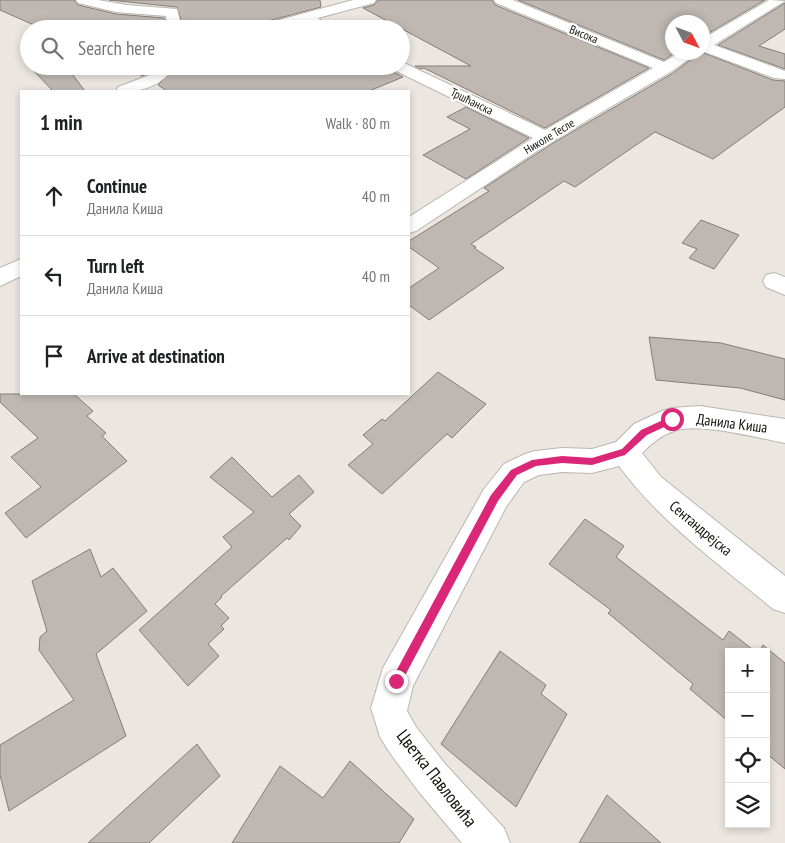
<!DOCTYPE html>
<meta charset="utf-8">
<style>
:root{--surface:#fff;--page:#f6f6f6;--text:#202124;--muted:#757577;--line:#e0e0e0}
body{margin:0;font-family:"PT Sans Narrow",sans-serif;background:var(--page);color:var(--text)}
.controls{position:absolute;right:15px;bottom:15px;display:grid;overflow:hidden;border-radius:0px;box-shadow:0 2px 8px #0003}
.controls button{width:45px;height:45px;display:grid;place-items:center;padding:0;border:0;border-bottom:1px solid var(--line);background:var(--surface);color:var(--text);font:25px sans-serif}
.compass{position:absolute;left:665px;top:15px;width:45px;height:45px;border-radius:50%;background:var(--surface);box-shadow:0 2px 8px #0003;rotate:131deg}
.stop{position:absolute;width:15px;height:15px;margin:-11px;border:4px solid #db2777;border-radius:50%;background:#fff}
.stop.end{background:#db2777;border-color:#fff;box-shadow:0 1px 5px #0008}
.list{margin:0;padding:0;list-style:none}
h2{display:flex;justify-content:space-between;align-items:center;height:65px;margin:0;padding:0 20px;font-size:21px}
h2 small{font-size:16px;font-weight:400;color:var(--muted)}
.list li{display:grid;grid-template-columns:32px 1fr auto;gap:15px;align-items:center;box-sizing:border-box;height:80px;padding:0 20px;border-top:1px solid var(--line)}
.list b{display:block;font-size:19px;white-space:nowrap}
.list p{margin:0;font-size:16px;white-space:nowrap;color:var(--muted)}
.list em{font-size:16px;font-style:normal;color:var(--muted)}
.icon{flex:none;width:28px;height:28px;fill:none;stroke:currentColor;stroke-width:2;stroke-linecap:round;stroke-linejoin:round}
.map{position:relative;flex:none;width:785px;height:843px;overflow:hidden}
.search{position:absolute;background:var(--surface);box-shadow:0 2px 8px #0003;left:20px;top:20px;width:390px;height:55px;display:flex;align-items:center;gap:12px;box-sizing:border-box;padding:0 18px;border-radius:28px;color:var(--muted);font-size:19px}
.panel{position:absolute;background:var(--surface);box-shadow:0 2px 8px #0003;left:20px;top:90px;width:390px;height:305px;border-radius:0px}
.map>svg:first-child{display:block}
.building{fill:#bfb8b2;stroke:#847d78}
.lines{fill:none;stroke-linecap:round;stroke-linejoin:round}
.minor-casing{stroke:#bbb6af;stroke-width:2}
.minor{fill:#fff;fill-rule:evenodd}
.route{fill:#db2777}
.labels{text-anchor:middle;dominant-baseline:central;stroke-width:4.5;stroke-linejoin:round;paint-order:stroke}
.far-street-label{font-size:12px;fill:#11100d;stroke:#fff}
.street-label{font-size:15px;fill:#11100d;stroke:#fff}
.near-street-label{font-size:18px;fill:#11100d;stroke:#fff}
</style>
<div class="map">
<svg width="785" height="843" viewBox="0 0 785 843">
<rect width="100%" height="100%" fill="#ebe6df"/>
<path class="building" d="M 0,0 L 74,0 L 78,5 L 116,14 L 164,18 L 166,29 L 43,29 L 0,10 Z
M 109,0 L 320,0 L 321,7 L 257,24 L 253,29 L 184,29 L 177,7 Z
M 378,0 L 492,0 L 495,5 L 649,68 L 545,128 L 424,68 L 421,69 L 415,66 L 471,66 L 363,8 L 374,5 Z
M 518,0 L 765,0 L 702,37 L 702,22 L 672,22 L 672,52 L 676,52 L 664,60 Z
M 785,3 L 785,29 L 759,46 L 785,54 L 785,69 L 718,45 Z
M 701,52 L 773,80 L 785,81 L 785,107 L 713,159 L 655,132 L 575,187 L 564,181 L 471,244 L 476,247 L 474,248 L 504,268 L 429,320 L 409,305 L 409,288 L 439,268 L 409,247 L 409,241 L 489,191 L 484,188 L 553,143 L 673,73 Z
M 46,66 L 66,66 L 85,91 L 53,91 L 33,70 Z
M 100,66 L 155,66 L 151,72 L 142,76 L 132,69 L 126,73 Z
M 177,66 L 388,66 L 391,71 L 403,77 L 369,91 L 167,91 L 158,85 Z
M 466,107 L 529,138 L 466,179 L 423,155 L 470,129 L 447,117 Z
M 701,220 L 739,235 L 714,269 L 689,258 L 697,249 L 682,243 Z
M 649,337 L 721,343 L 785,359 L 785,400 L 740,388 L 656,380 Z
M 438,372 L 486,404 L 452,438 L 447,434 L 382,494 L 348,465 L 373,444 L 363,435 L 382,419 L 385,421 Z
M 0,394 L 74,394 L 93,411 L 87,416 L 106,433 L 102,436 L 127,461 L 26,538 L 5,513 L 41,487 L 11,457 L 38,438 L 0,402 Z
M 232,457 L 272,497 L 299,475 L 314,492 L 289,514 L 301,526 L 289,540 L 287,538 L 221,596 L 222,597 L 215,604 L 229,618 L 221,626 L 224,629 L 208,644 L 219,656 L 188,686 L 139,630 L 232,547 L 223,537 L 254,512 L 210,477 Z
M 585,519 L 624,546 L 616,557 L 723,640 L 729,631 L 756,652 L 729,652 L 729,722 L 690,689 L 693,684 L 608,613 L 611,610 L 549,564 Z
M 90,549 L 101,577 L 113,568 L 147,611 L 96,654 L 126,736 L 9,811 L 0,775 L 0,745 L 74,700 L 39,650 L 40,637 L 47,631 L 32,581 Z
M 763,645 L 785,663 L 785,769 L 766,753 L 766,652 L 759,652 Z
M 500,651 L 546,685 L 541,694 L 567,714 L 516,807 L 441,744 Z
M 197,744 L 220,776 L 149,843 L 88,843 Z
M 350,761 L 414,819 L 399,843 L 232,843 L 280,766 L 323,798 Z
M 607,795 L 661,843 L 579,843 Z"/>
<g class="lines">
<g class="minor-casing">
<path id="minor" d="M 76,0 L 98,0 L 127,5 L 177,9 L 182,29 L 168,29 L 166,16 L 116,12 L 78,3 Z
M 353,0 L 376,0 L 374,3 L 318,18 L 331,29 L 314,29 L 304,22 L 279,29 L 255,29 L 257,26 Z
M 494,0 L 513,0 L 664,62 L 680,52 L 699,52 L 672,71 L 552,141 L 416,231 L 409,233 L 409,217 L 533,138 L 392,69 L 390,66 L 401,66 L 401,62 L 404,63 L 545,130 L 653,68 L 496,3 Z
M 769,0 L 785,1 L 714,45 L 785,71 L 785,79 L 774,78 L 702,51 L 702,39 Z
M 158,66 L 175,66 C 161,87 140,93 116,91 L 118,87 L 152,74 Z
M 21,259 L 21,276 L 0,286 L 0,268 Z
M 774,273 L 785,277 L 785,295 L 766,287 L 763,281 L 766,275 Z
M 700,406 L 785,419 L 785,443 C 758,438 698,422 674,431 C 660,436 652,443 642,453 L 661,477 L 785,576 L 785,613 L 773,609 C 719,564 660,522 619,466 L 592,473 L 562,472 L 539,475 L 524,482 L 506,507 L 413,686 L 407,711 L 416,727 L 446,765 L 504,828 L 510,843 L 462,843 L 419,792 L 390,753 L 380,737 L 371,708 L 383,668 L 484,489 L 504,464 L 525,454 L 535,451 L 562,448 L 592,449 L 616,442 L 634,424 L 662,411 L 672,408 Z"/>
</g>
<use href="#minor" class="minor"/>
</g>
<path class="route" d="M 672,416 L 675,417 L 675,422 L 647,435 L 625,455 L 592,465 L 562,463 L 536,466 L 517,475 L 498,501 L 400,685 L 393,685 L 393,677 L 491,495 L 511,470 L 532,460 L 562,456 L 592,458 L 622,449 L 641,430 Z"/>
<g class="labels">
<g class="far-street-label">
<text transform="translate(584 34) rotate(22)">Висока</text>
<text transform="translate(472 101) rotate(26)">Тршћанска</text>
<text transform="translate(549 136) rotate(-31)">Николе Тесле</text>
</g>
<g class="street-label">
<text transform="translate(732 423) rotate(7)">Данила Киша</text>
<text transform="translate(701 528) rotate(40)">Сентандрејска</text>
</g>
<g class="near-street-label">
<text transform="translate(437 778) rotate(52)">Цветка Павловића</text>
</g>
</g>
</svg>
<div class="controls">
<button>+</button>
<button>−</button>
<button><svg class="icon" aria-label="locate" viewBox="0 0 24 24"><circle cx="12" cy="12" r="6"/><path d="M12 2v4M12 18v4M2 12h4M18 12h4"/></svg></button>
<button><svg class="icon" aria-label="layers" viewBox="0 0 24 24"><path d="M12 4l9 5-9 5-9-5zM3 14l9 5 9-5"/></svg></button>
</div>
<svg class="compass" viewBox="-18 -18 36 36"><path d="M0-13l5 13h-10z" fill="#e53935"/><path d="M0 13l5-13h-10z" fill="#757577"/></svg>
<div class="stop" style="left:672px;top:419px"></div>
<div class="stop end" style="left:396px;top:681px"></div>
<div class="search"><svg class="icon" aria-label="search" viewBox="0 0 24 24"><circle cx="10" cy="10" r="6"/><path d="M15 15l6 6"/></svg>Search here</div>
<section class="panel">
<h2>1 min<small>Walk · 80 m</small></h2>
<ul class="list">
<li><svg class="icon" aria-label="ahead" viewBox="0 0 24 24"><path d="M12 20V5M6 11l6-6 6 6"/></svg><div><b>Continue</b><p>Данила Киша</p></div><em>40 m</em></li>
<li><svg class="icon" aria-label="left" viewBox="0 0 24 24"><path d="M17 20v-9H6M10 6l-5 5 5 5"/></svg><div><b>Turn left</b><p>Данила Киша</p></div><em>40 m</em></li>
<li><svg class="icon" aria-label="arrive" viewBox="0 0 24 24"><path d="M6 21V4h12l-3 4 3 4H6"/></svg><div><b>Arrive at destination</b></div></li>
</ul>
</section>
</div>
